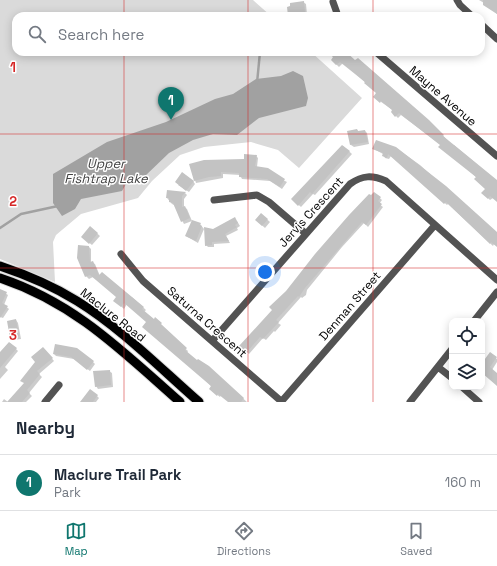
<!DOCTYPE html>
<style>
:root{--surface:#fff;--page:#f2f2f3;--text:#1f2937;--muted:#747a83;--line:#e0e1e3;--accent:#0f766e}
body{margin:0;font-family:"Space Grotesk",sans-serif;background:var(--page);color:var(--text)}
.controls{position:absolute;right:12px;bottom:12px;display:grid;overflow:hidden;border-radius:8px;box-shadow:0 2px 10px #0003}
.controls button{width:36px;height:36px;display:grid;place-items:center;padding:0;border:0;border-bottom:1px solid var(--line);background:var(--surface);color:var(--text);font:20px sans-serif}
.you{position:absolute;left:265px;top:272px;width:14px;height:14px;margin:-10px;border:3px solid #fff;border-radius:50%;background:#1a73e8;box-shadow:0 0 0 6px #1a73e833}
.badge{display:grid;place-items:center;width:26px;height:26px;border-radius:50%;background:var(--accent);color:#fff;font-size:13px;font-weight:700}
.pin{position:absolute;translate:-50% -33px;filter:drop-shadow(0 1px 2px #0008)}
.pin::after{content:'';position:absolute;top:21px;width:14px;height:12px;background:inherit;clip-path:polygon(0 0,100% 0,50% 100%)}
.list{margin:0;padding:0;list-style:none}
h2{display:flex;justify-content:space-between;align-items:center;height:52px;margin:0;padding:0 16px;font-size:17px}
h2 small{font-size:13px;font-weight:400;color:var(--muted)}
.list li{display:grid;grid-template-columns:26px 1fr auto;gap:12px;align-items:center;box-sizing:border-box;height:56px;padding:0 16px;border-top:1px solid var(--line)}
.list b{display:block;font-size:15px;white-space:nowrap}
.list p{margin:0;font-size:13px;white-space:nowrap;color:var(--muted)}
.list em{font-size:13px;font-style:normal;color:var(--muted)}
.icon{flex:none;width:22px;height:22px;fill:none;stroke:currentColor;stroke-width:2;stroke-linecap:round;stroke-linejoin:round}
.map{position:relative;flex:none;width:497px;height:402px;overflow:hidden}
.search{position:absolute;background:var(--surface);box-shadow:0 2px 10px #0003;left:12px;right:12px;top:12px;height:44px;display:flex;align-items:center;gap:10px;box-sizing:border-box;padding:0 14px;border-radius:12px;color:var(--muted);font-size:15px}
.sheet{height:108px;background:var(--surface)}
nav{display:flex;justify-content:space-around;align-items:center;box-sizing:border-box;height:56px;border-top:1px solid var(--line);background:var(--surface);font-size:11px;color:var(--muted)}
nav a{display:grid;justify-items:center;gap:2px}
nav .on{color:var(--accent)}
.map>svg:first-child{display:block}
.green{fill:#dadada}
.water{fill:#a1a1a1}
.shadow{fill:#0003}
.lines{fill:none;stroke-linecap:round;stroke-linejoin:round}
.stream{stroke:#a1a1a1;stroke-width:2.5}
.building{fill:#c3c3c3}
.major-casing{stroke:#dbdbdb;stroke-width:11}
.minor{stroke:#535353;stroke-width:7}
.major{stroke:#000;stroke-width:9}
.grid{fill:none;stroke:#d62828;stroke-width:1;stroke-opacity:0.55}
.labels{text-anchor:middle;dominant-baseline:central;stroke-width:3;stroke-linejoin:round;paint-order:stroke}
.street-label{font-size:12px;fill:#000;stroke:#fff}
.water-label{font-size:13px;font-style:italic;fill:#424242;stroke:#fff}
.grid-label{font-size:13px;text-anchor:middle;font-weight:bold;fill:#d62828;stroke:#fff;stroke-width:3;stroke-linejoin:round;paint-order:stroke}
</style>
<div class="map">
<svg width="497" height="402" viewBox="0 0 497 402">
<rect width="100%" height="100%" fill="#fff"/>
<path class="green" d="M 0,0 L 253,0 L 271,16 L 16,16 L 16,52 L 311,52 L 362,98 L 299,168 L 278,150 L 251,142 L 204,147 L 180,155 L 152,181 L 138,198 L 81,214 L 56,235 L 53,242 L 55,282 L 0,259 Z"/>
<path class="water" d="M 293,71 L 303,76 L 308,98 L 306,106 L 259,118 L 237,135 L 213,134 L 193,140 L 169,153 L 144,177 L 129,179 L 122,191 L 81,199 L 75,209 L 62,216 L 53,203 L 53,174 L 107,142 L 166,122 L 215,99 L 233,94 L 256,79 L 281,76 Z"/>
<path class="shadow" d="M 479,0 L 497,0 L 497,14 L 484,3 Z
M 303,2 L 306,4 L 307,15 L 290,16 Z
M 333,52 L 347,52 L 348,55 L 429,121 L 453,146 L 454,145 L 497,181 L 497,201 L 493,198 L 490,200 L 485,195 L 486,189 L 477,178 L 441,145 L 401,115 L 398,118 L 392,112 L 394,111 L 374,97 L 377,93 L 348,67 L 343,63 L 339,67 L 332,60 L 335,58 Z
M 357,130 L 359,132 L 365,131 L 367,133 L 369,144 L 354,147 L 351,145 Z
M 343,146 L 352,154 L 315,195 L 313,194 L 301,207 L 292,199 Z
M 396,148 L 420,165 L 497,234 L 497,246 L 494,244 L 493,246 L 448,204 L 447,205 L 391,156 L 389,159 L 385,158 L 383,154 L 374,149 Z
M 256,156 L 258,158 L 257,167 L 287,182 L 282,189 L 270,181 L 242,179 L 240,175 L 223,174 L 223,178 L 196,183 L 190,165 L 245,160 Z
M 193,181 L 195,184 L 189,192 L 178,185 Z
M 185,193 L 187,195 L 184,199 L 184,207 L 187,209 L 192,221 L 184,224 L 174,205 L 172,204 L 167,198 Z
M 374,193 L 382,200 L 379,204 L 383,207 L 368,227 L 364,223 L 342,247 L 307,290 L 306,295 L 302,298 L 301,297 L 278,323 L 281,325 L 275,332 L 274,331 L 266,340 L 263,338 L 249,354 L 240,346 L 274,310 L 287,292 Z
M 261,214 L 270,222 L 265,228 L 256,220 Z
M 193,221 L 200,224 L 204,229 L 198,243 L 186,236 Z
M 237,221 L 240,226 L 237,228 L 238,230 L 226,236 L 230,243 L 214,244 L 214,247 L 208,247 L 206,245 L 213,230 Z
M 90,227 L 100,236 L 92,245 L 82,237 Z
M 89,247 L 91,249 L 91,262 L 95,264 L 100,276 L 133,298 L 146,310 L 144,312 L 188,351 L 187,353 L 197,362 L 213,371 L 247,402 L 229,402 L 221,395 L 220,397 L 212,391 L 212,387 L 147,322 L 127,304 L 124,309 L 115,301 L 118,297 L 93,277 L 89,279 L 86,276 Z
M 0,290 L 8,295 L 4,305 L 9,309 L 3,318 L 0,317 Z
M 16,320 L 18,323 L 21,339 L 13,340 L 11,337 Z
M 10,343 L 18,351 L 5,367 L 8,370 L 0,379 L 0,354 Z
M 56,345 L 93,362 L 95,364 L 90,371 L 74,359 L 56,356 L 54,354 Z
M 45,350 L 54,361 L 39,374 L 42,377 L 29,393 L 32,396 L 26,402 L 16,402 L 36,362 Z
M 491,354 L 497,359 L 497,362 L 492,370 L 497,374 L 497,385 L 482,371 L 482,360 L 484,362 Z
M 109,371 L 112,373 L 113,387 L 98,389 L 96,386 Z
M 97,396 L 99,398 L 96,402 L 82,402 Z
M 4,399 L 8,402 L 2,402 Z"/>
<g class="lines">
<path class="stream" d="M 257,83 L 260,52
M 0,228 L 21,214 L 58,206"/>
</g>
<path class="building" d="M 483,0 L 497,0 L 497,14 L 483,5 Z
M 304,1 L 305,13 L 288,16 L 287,7 L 290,6 L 290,3 Z
M 327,52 L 346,52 L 355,60 L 358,58 L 429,120 L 444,135 L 443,136 L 497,180 L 497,202 L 490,196 L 488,199 L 481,193 L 485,189 L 474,179 L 476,177 L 438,147 L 440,145 L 399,113 L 395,117 L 391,112 L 392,110 L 381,101 L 380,103 L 373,97 L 376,93 L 364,83 L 365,82 L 340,62 L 336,65 L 331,60 L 333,57 Z
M 357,129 L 358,131 L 365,130 L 368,142 L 350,145 L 347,131 Z
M 376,140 L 396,147 L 446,186 L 497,232 L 497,247 L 491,242 L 490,244 L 446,202 L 444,204 L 388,154 L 387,158 L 382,156 L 383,153 L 372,149 Z
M 342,145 L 350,151 L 312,194 L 310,192 L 298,206 L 291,199 Z
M 244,154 L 257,155 L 255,166 L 268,168 L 285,179 L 280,187 L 267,179 L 239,177 L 239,173 L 221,172 L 221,176 L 209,177 L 194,181 L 189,164 L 204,160 L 244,159 Z
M 182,172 L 194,181 L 186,191 L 175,182 Z
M 167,190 L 186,192 L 182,196 L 182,207 L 185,206 L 190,218 L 181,222 L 173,203 L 169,202 L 169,198 L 166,198 Z
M 374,192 L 381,197 L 378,201 L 382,204 L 370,220 L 366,225 L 362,222 L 305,288 L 299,297 L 298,296 L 276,320 L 279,322 L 263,339 L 260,337 L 247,352 L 239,346 L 272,310 L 269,307 L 286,291 L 315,254 L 349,215 L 369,194 L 371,195 Z
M 261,213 L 268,219 L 262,226 L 255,220 Z
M 235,217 L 238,223 L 235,225 L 237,227 L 225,234 L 229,241 L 212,242 L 212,245 L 205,246 L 204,227 L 213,229 Z
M 192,220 L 201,223 L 200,225 L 202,226 L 196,241 L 185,236 Z
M 90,226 L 98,233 L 89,244 L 81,237 Z
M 78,245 L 89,246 L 90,262 L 93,261 L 99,275 L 102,272 L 144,307 L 142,309 L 154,319 L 155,317 L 162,323 L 161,324 L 187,348 L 185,350 L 197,360 L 198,359 L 209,366 L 244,398 L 241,402 L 228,402 L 218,394 L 217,396 L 209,389 L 211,386 L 142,327 L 146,322 L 124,303 L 121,307 L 113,301 L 116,297 L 90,275 L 85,277 L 77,258 Z
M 0,289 L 7,292 L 2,303 L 8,306 L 0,318 Z
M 16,319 L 19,336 L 10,338 L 7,321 Z
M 9,342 L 17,348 L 0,368 L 0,352 Z
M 55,344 L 77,348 L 94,361 L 87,370 L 71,357 L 53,354 Z
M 43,347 L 53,358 L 37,371 L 40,374 L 27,390 L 30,393 L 22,402 L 7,402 L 24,383 L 20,381 L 35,362 L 31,357 Z
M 490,352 L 497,357 L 490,367 L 497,373 L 497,386 L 482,373 L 482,363 Z
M 110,370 L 111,385 L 95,387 L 93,371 Z
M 90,389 L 98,395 L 93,402 L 80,402 Z"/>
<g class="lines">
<g class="major-casing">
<path id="major" d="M 0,266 C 27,275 53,286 77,301 C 121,328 160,368 199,402
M 0,278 C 75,303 122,351 180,402"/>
</g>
<path class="minor" d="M 457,0 L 460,5 L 472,16
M 333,2 L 338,16
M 481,24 L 497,39
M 376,52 L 497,156
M 214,200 L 257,195 L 269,202 L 305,233
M 121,254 L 143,281 L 282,402
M 474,321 L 497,292
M 212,341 L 350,184 C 363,175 372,175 386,181 L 497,280
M 438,367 L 452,378
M 462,387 L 479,402
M 45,402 L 59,385
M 281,402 L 435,225
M 410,402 L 452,349"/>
<use href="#major" class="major"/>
</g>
<path class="grid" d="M 124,0 L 124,16M 248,0 L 248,16M 373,0 L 373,16M 124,52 L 124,402M 248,52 L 248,402M 373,52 L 373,402M 0,134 L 497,134M 0,268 L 497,268"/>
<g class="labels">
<g class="street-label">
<text transform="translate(443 96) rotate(41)">Mayne Avenue</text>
<text transform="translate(311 212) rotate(-48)">Jervis Crescent</text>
<text transform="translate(350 306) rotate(-49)">Denman Street</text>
<text transform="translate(113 315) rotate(38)">Maclure Road</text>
<text transform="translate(207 322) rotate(41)">Saturna Crescent</text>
</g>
<g class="water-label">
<text x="106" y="163">Upper<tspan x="106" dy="15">Fishtrap Lake</tspan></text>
</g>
</g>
<g class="grid-label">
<text x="13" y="72">1</text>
<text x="13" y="206">2</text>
<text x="13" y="340">3</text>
</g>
</svg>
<div class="controls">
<button><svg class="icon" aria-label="locate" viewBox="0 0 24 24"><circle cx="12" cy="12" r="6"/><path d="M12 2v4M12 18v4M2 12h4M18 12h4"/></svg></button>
<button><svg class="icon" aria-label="layers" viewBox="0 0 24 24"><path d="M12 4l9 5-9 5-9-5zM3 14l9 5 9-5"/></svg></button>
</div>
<div class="you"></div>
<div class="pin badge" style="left:171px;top:120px">1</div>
<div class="search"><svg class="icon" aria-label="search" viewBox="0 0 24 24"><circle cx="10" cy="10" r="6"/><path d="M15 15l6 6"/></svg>Search here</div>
</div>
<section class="sheet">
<h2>Nearby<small></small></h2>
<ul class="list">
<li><span class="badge">1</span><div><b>Maclure Trail Park</b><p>Park</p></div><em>160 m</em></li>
</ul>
</section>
<nav>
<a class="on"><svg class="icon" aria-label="map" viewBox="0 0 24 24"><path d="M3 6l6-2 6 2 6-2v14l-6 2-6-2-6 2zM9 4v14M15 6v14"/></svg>Map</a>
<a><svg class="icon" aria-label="directions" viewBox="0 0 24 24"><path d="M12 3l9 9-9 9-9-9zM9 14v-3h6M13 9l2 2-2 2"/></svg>Directions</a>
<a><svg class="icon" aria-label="saved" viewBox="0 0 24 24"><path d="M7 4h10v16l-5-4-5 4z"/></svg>Saved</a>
</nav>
